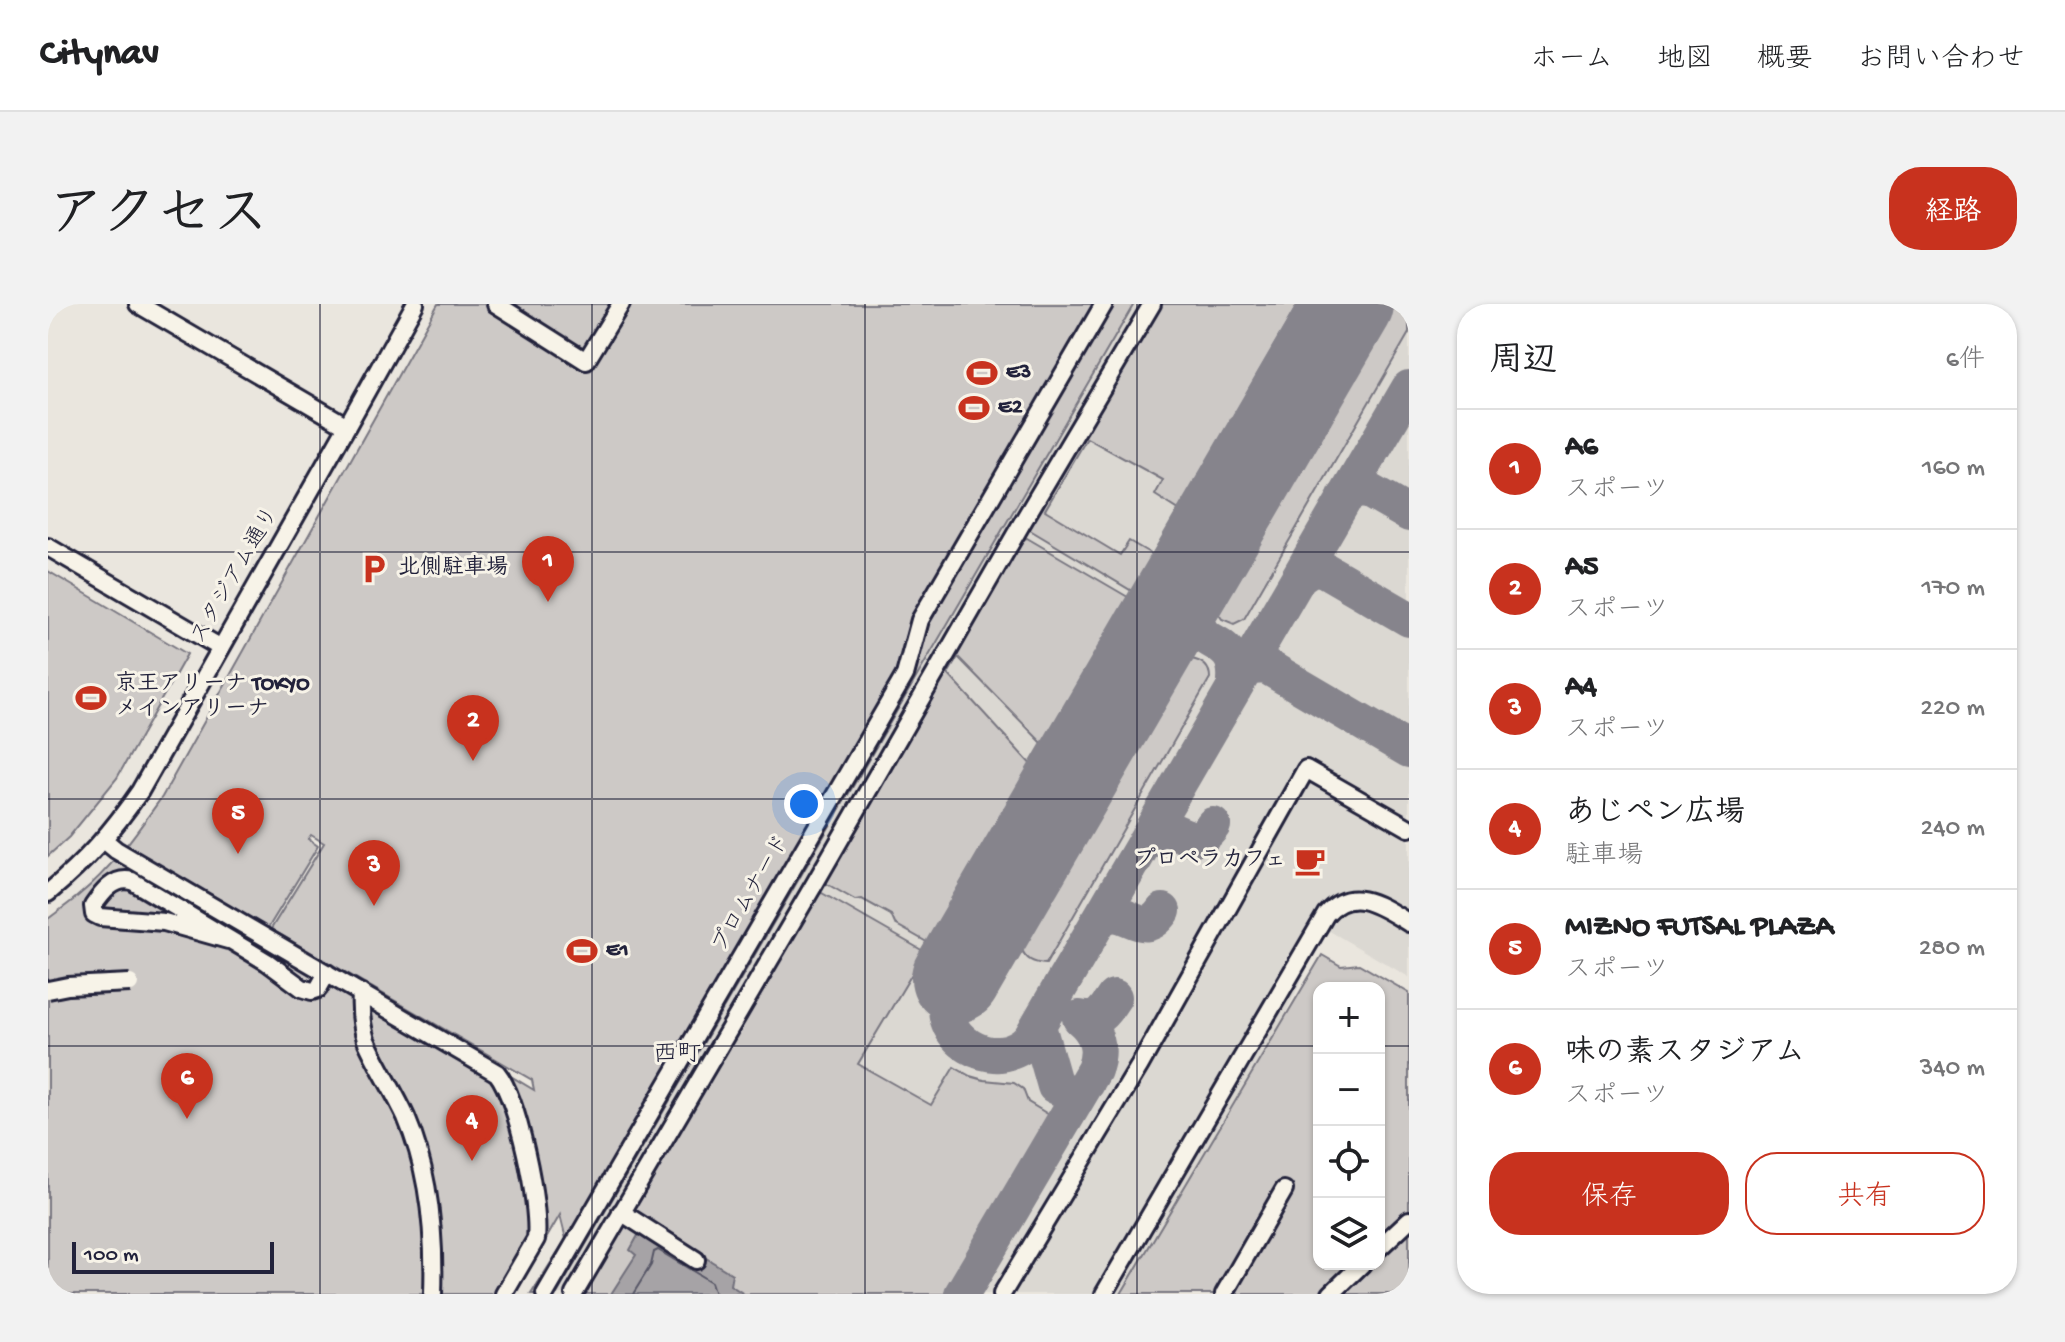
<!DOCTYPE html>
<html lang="ja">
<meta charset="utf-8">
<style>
:root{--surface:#fff;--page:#f2f2f2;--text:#202124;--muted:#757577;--line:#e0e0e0;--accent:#c8321e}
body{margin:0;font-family:"Gochi Hand","Klee One",sans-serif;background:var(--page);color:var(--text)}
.controls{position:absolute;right:24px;bottom:24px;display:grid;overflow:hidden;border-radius:16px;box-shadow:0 2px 6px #0004}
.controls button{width:72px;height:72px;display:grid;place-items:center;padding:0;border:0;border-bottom:2px solid var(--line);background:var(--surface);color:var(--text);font:40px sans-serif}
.scale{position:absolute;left:24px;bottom:20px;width:202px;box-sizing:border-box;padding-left:8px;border:4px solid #22223b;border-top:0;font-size:22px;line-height:28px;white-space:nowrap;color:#22223b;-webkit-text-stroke:6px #f7f3e8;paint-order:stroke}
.you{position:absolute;left:756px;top:500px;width:28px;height:28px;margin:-20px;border:6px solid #fff;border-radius:50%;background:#1a73e8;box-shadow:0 0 0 12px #1a73e833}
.badge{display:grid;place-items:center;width:52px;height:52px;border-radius:50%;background:var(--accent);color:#fff;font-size:26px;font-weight:700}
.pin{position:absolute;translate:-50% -66px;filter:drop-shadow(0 2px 4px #0008)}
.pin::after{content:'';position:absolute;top:42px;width:28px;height:24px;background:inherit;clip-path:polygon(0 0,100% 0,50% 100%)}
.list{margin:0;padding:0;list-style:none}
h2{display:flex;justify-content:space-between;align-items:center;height:104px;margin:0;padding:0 32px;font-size:34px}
h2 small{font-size:26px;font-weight:400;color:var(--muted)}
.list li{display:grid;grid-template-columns:52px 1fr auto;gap:24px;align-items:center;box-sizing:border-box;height:120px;padding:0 32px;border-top:2px solid var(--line)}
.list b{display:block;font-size:30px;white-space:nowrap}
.list p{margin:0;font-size:26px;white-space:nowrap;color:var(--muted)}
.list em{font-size:26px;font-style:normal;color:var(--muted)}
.actions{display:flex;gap:16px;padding:24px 32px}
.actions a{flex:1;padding:18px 0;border:2px solid var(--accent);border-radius:32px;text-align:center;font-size:28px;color:var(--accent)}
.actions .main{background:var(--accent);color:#fff}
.icon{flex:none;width:44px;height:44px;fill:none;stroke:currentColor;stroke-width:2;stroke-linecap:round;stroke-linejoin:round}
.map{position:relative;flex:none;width:1361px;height:990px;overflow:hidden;border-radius:32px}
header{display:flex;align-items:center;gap:48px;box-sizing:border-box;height:112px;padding:0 40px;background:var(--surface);border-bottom:2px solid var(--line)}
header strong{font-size:38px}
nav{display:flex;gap:44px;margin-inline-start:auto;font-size:28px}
.intro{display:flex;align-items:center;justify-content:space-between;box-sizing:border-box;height:192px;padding:0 48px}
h1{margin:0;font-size:56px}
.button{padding:20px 36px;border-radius:32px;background:var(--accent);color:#fff;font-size:28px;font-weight:700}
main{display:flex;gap:48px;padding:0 48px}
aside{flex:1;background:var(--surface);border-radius:32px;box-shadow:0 2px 6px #0004}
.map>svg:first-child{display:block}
.built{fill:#dbd8d2}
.green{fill:#cdc9c6;stroke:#787680;stroke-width:2;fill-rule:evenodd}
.water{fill:#a6a3a6;stroke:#716f7b;stroke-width:2}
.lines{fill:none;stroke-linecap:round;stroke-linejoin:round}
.shore{stroke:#575666;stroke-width:2}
.taxiway{stroke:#86848c;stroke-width:36}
.runway{stroke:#86848c;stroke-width:90}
.minor-casing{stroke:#22223b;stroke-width:22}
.minor{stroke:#f7f3e8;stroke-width:16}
.minor-bridge-casing{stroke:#22223b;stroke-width:22;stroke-linecap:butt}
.minor-bridge{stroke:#f7f3e8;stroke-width:16}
.grid{fill:none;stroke:#22223b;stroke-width:2;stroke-opacity:0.55}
.labels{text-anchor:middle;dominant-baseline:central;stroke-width:6;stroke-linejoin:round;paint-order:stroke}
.poi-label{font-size:22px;font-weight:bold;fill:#22223b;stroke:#f7f3e8;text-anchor:start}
.street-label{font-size:22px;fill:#22223b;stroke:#f7f3e8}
.neighbourhood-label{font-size:24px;fill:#22223b;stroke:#f7f3e8}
</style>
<header>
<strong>Citynav</strong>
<nav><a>ホーム</a><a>地図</a><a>概要</a><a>お問い合わせ</a></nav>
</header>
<div class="intro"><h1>アクセス</h1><a class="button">経路</a></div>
<main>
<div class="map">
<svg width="1361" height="990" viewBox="0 0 1361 990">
<rect width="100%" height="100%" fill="#eae6de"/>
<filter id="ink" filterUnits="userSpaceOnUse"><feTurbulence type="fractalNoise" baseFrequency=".0125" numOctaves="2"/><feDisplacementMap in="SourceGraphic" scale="16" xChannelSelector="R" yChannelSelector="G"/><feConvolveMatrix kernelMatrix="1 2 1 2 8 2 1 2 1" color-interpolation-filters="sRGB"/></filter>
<g filter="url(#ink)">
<path class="built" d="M 1087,0 L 1361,0 L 1361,673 L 1278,625 L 1224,738 L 1073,990 L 509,990 Z"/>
<path class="green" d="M 390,0 L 1086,0 L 509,990 L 483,990 L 518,935 L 512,911 L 466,990 L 0,990 L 0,615 C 10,607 21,600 31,591 C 64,564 89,528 114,493 ZM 263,531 L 276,539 L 223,625 L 484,776 L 486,786 L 219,626 L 270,542 L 260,535 Z
M 1110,0 L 1250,0 L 1131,206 L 1107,191 L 1115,176 L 1039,134 L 997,206 L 1072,251 L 1081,237 L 1105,251 L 1084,287 L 982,226 L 982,220 Z
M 1343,0 L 1361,0 L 1361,29 L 1196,315 L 1186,320 L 1174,315 L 1170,309 L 1170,297 Z
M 979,234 L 1085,296 L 999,444 L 910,353 L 900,370 L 987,465 L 884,641 L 847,620 L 843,611 L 814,595 L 807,596 L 779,580 L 778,571 L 973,236 Z
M 0,267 L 139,350 L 69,474 L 21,533 L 0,552 Z
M 1143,355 C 1154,357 1162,362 1162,374 L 998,660 C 985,659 978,656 973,644 L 1137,357 Z
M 774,589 L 877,648 L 810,760 L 883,801 L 906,763 L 922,772 L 936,776 L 966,779 L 975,785 L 980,798 L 1003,812 L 899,990 L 526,990 L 764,590 Z
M 1274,651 L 1293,662 L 1311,660 L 1361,689 L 1361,990 L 1073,990 ZM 1271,684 L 1331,684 L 1331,960 L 1271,960 Z"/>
<path class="water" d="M 598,917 L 684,970 L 682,981 L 696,990 L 563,990 L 588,951 L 582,946 Z"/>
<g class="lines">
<path class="shore" d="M 585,990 L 603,961 L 606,948 L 610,946 L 663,978 L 667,990"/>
<path class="taxiway" d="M 1297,193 L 1310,186 L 1321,187 L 1361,210
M 1252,272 L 1264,264 L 1275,265 L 1361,315
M 1138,280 C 1137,290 1135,301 1138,311 C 1150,345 1195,330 1186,385
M 1100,345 C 1113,329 1130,325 1150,327
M 1195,369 L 1203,363 L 1218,362 L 1361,446
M 1099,534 C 1124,506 1142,556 1165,521
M 1049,619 C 1075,592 1092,641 1115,607
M 902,685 C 881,733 948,773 982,735 L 1361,84
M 1032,714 C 1050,719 1057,707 1066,693
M 990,722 L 1007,782 L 1022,789 L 1034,784 L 1039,779
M 914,990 L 1046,766 C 1054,745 1049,728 1032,714"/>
<path class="runway" d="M 908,674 L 1301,0"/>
<g class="minor-casing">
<path id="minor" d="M 90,0 L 299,122
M 448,0 L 538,57 L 573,0
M 0,243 L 173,344
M 56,536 L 68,546 L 449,769 C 470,795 492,901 488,935 L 456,990
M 0,589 C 38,557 64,528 92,487 L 299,122 L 367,0
M 180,636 L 116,618 L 52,613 L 46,610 L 45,602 C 54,589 66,572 84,577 L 219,658 L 254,684 L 264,687 L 270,685 L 279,669
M 313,689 C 312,705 313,720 318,736 C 330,763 346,787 358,813 C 382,869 387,930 385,990
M 573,908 L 648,956
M 1331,944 L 1361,916
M 497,990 L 857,371 L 872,316 L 1056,0
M 526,990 L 767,579 L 974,219 L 1104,0
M 954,990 L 1092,761 L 1258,465 L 1361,524
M 1056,990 L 1278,610 C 1304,580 1334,603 1361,619
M 1176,990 L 1236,886
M 1283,990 L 1314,960"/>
</g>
<use href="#minor" class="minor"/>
<g class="minor-bridge-casing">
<path id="minor-bridge" d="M 0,686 L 20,682 L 82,679"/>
</g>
<use href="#minor-bridge" class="minor-bridge"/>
</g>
</g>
<path class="grid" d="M 272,0 L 272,990M 544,0 L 544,990M 817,0 L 817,990M 1089,0 L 1089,990M 0,248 L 1361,248M 0,495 L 1361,495M 0,742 L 1271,742M 1331,742 L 1361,742"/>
<defs>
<g id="stadium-bare" transform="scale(2.4)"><path d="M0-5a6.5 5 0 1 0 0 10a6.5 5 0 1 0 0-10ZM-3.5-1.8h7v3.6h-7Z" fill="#c8321e" stroke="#f7f3e8" stroke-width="2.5" paint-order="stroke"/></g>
<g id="parking-bare" transform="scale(2.4)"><path d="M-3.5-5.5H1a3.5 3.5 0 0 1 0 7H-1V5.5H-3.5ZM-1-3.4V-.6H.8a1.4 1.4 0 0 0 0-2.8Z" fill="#c8321e" stroke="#f7f3e8" stroke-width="2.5" paint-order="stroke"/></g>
<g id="cafe-bare" transform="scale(2.4)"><path d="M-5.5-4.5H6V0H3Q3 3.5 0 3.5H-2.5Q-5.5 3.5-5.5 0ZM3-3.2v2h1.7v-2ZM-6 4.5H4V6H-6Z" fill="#c8321e" stroke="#f7f3e8" stroke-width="2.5" paint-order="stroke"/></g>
</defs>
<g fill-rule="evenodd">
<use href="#stadium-bare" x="934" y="69"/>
<use href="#stadium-bare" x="926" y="104"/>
<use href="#parking-bare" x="326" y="265"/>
<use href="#stadium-bare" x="43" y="394"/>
<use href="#cafe-bare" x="1262" y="557"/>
<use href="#stadium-bare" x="534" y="647"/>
</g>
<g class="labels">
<g class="poi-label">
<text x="958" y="69">E3</text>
<text x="950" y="104">E2</text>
<text x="350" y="265">北側駐車場</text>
<text x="67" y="381">京王アリーナ TOKYO<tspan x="67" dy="25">メインアリーナ</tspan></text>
<text x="1238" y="557" text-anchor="end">プロペラカフェ</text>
<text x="558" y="647">E1</text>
</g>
<g class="street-label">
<text transform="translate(188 272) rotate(-60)">スタジアム通り</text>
<text transform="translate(704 590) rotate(-60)">プロムナード</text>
</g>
<g class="neighbourhood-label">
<text x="629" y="751">西町</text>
</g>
</g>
</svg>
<div class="controls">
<button>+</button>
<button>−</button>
<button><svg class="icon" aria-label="locate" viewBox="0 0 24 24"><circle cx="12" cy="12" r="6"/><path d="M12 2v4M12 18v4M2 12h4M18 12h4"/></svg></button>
<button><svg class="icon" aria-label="layers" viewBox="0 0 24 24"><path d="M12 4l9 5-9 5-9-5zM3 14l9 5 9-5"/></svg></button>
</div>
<div class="scale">100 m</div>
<div class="you"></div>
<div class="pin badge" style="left:500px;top:298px">1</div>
<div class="pin badge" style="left:425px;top:457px">2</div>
<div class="pin badge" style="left:326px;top:602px">3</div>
<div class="pin badge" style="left:424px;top:857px">4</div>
<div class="pin badge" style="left:190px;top:550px">5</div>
<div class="pin badge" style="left:139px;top:815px">6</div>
</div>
<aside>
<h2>周辺<small>6件</small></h2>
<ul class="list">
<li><span class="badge">1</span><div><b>A6</b><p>スポーツ</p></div><em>160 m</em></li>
<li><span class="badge">2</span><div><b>A5</b><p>スポーツ</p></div><em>170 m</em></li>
<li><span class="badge">3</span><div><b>A4</b><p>スポーツ</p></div><em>220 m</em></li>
<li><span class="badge">4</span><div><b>あじペン広場</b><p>駐車場</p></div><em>240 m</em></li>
<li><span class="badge">5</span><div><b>MIZNO FUTSAL PLAZA</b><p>スポーツ</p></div><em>280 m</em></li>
<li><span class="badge">6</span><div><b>味の素スタジアム</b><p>スポーツ</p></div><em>340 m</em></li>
</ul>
<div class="actions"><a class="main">保存</a><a>共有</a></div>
</aside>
</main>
